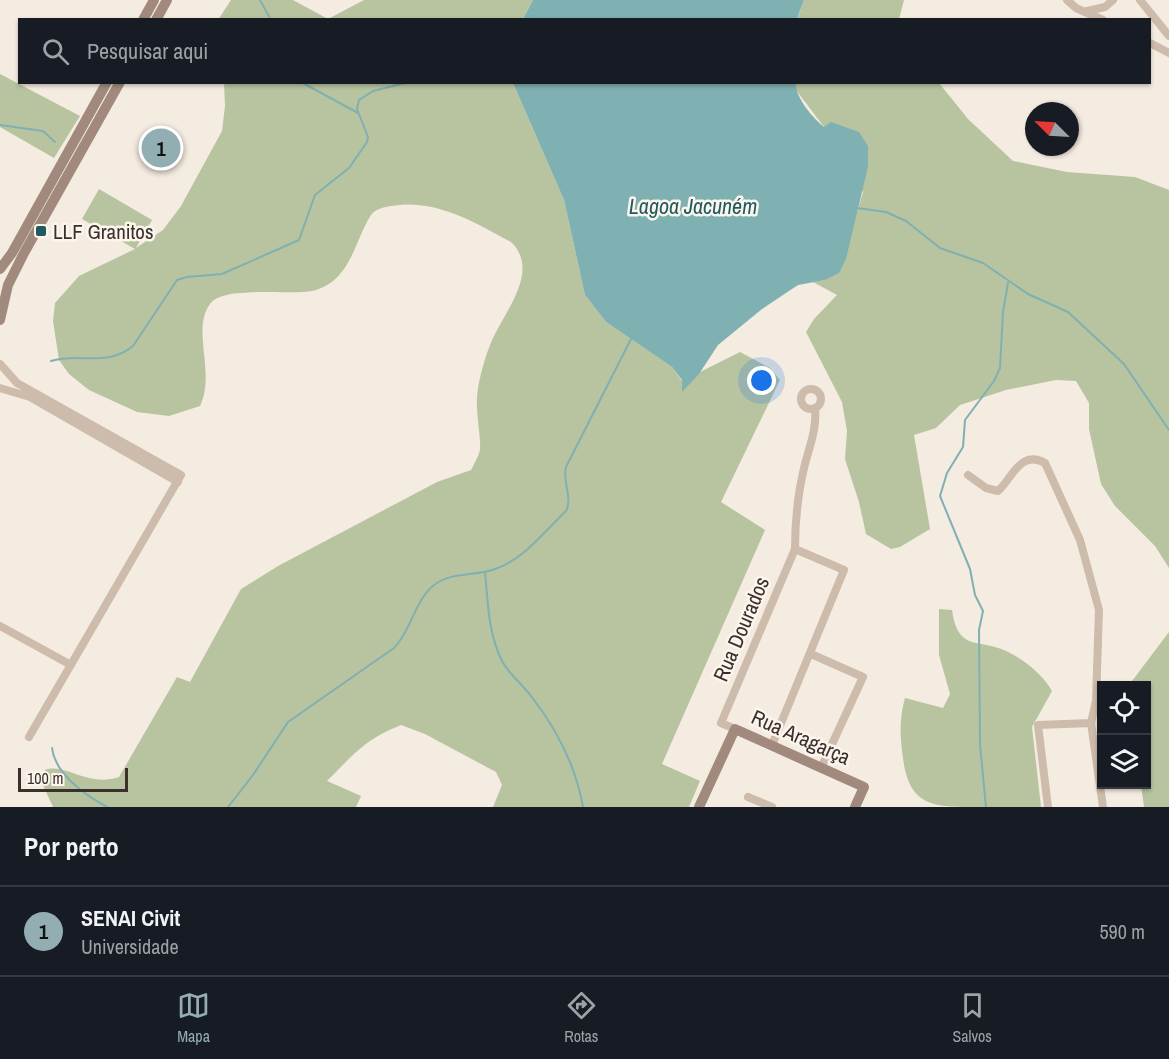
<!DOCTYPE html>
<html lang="pt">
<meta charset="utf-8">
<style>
:root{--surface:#171b24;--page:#242831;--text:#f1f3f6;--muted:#9ea1a6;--line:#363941;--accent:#92aeb2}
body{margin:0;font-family:"Archivo Narrow",sans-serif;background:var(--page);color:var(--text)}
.controls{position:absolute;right:18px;bottom:18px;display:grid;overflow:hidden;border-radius:0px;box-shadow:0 2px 4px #0004}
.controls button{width:54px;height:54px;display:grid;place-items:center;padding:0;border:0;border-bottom:2px solid var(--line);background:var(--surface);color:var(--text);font:30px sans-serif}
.compass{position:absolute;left:1025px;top:102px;width:54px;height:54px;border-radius:50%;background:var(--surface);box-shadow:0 2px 4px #0004;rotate:294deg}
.scale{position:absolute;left:18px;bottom:15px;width:110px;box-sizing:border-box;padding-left:6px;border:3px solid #3b302b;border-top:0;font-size:16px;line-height:21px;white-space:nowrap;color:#3b302b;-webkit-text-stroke:4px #fbf5ee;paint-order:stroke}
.you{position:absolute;left:762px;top:381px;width:21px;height:21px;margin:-15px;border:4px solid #fff;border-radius:50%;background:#1a73e8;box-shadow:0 0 0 9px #1a73e833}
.badge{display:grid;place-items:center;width:39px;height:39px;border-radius:50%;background:var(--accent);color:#111;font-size:20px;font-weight:700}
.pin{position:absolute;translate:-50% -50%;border:3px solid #fff;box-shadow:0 2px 6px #0006}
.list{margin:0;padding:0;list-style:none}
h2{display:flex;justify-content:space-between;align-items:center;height:78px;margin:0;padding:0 24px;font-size:26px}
h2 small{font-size:20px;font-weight:400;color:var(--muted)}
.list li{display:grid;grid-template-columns:39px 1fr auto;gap:18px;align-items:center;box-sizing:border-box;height:90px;padding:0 24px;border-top:2px solid var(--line)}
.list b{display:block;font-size:22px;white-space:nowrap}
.list p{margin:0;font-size:20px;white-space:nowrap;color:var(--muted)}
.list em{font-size:20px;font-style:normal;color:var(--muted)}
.icon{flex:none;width:33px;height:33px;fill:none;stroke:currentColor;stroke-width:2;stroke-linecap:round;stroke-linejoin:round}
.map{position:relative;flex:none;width:1169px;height:807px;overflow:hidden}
.search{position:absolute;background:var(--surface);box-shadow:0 2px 4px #0004;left:18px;right:18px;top:18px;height:66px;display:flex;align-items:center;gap:15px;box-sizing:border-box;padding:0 21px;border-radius:0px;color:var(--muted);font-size:22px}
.sheet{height:168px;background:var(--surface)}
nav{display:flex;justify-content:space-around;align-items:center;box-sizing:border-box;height:84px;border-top:2px solid var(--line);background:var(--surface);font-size:16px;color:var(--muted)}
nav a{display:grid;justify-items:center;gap:3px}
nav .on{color:var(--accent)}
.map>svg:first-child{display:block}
.green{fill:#b8c4a0}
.water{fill:#7fb0b2}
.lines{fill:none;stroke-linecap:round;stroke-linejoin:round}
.stream{stroke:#7fb0b2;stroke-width:2}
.street{stroke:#cdbbac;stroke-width:8}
.secondary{stroke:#a18a7d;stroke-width:10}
.poi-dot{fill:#1f5a5e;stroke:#fbf5ee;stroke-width:2}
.labels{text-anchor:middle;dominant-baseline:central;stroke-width:5;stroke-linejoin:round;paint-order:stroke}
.poi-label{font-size:21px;fill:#3b302b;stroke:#fbf5ee;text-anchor:start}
.street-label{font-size:21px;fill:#3b302b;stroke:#fbf5ee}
.water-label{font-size:22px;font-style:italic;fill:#1f5a5e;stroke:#fbf5ee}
</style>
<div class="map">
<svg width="1169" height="807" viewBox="0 0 1169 807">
<rect width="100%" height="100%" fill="#f4ebe1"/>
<path class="green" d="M 231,0 L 293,0 L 328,19 L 364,0 L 533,0 L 523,19 L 218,20 Z
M 804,0 L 904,0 L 899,19 L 797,20 Z
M 0,74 L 80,116 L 54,158 L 0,127 Z
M 224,83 L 513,83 L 564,200 L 585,295 L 606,322 L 672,367 L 682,381 L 740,352 L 770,368 L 780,380 L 721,502 L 765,530 L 662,764 L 700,781 L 689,807 L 493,807 L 502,785 L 496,772 L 425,734 L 401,725 C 364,740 354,754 327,781 L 361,796 L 356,807 L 53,807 L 42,783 L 45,770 C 65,762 88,788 119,777 L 177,677 L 190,682 L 241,589 L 278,566 L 437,482 L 471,470 C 474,464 479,456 480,449 C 481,438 476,413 477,398 C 478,382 484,360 490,345 C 502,314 542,272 511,242 C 474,222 435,198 391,206 C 384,207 375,209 371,215 C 354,242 351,279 316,290 C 292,297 224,284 210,304 C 191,330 216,372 200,406 L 169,416 L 137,412 L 89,390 L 69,374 L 59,360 L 53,321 L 55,303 L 79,276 L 135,249 L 82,219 L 99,189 L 152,220 L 136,248 L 163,230 L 181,206 L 222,131 L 225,106 Z
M 796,83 L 939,83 L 968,119 L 1013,161 L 1067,172 L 1135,177 L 1169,190 L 1169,568 L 1155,546 L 1115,506 L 1101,484 L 1089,429 L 1089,403 L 1076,381 L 1056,380 L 1006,390 L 960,405 L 936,428 L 914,435 L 930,529 L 900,547 L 891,549 L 866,534 L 859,502 L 845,459 L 847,431 L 842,402 L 806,332 L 814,319 L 837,295 L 813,282 L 825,280 L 850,236 L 863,192 L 824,127 L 796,90 Z
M 939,609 L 952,610 C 958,652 978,638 1006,651 C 1025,660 1042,674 1052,691 L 1032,727 L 1041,807 C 1019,807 997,807 976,807 C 934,807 909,807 903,758 C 900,737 899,719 905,698 L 943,708 L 950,694 L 939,655 Z
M 1169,632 L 1169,807 L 1144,807 L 1141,785 L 1146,784 L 1146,686 L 1129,685 Z"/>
<path class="water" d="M 533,0 L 804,0 L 797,19 L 523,19 Z
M 513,83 L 796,83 C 795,97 813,118 824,127 L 831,122 L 859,132 L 868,146 L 868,167 L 846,259 L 839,273 L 825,280 L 798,285 L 762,309 L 718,345 L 699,374 L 682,392 L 682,380 L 672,367 L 606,322 L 585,295 L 564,200 Z"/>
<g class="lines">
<path class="stream" d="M 260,0 L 271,20
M 301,82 L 358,113
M 0,125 L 43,131 L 55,142
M 857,208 L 886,212 L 906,221 L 940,248 L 983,263 L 1028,294 L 1068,312 L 1124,364 L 1169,430
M 51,361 C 79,352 106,368 133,346 L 177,280 L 187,277 L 222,274 L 299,240 L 315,195 L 349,168 L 367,142 L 368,137 L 357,109 L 359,100 L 373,91 L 409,82
M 485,572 C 488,602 488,633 502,661 C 509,674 522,684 531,696 C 556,728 576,767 583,807
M 52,748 C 55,774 85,795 107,807
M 228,807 L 253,775 L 288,722 L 394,648 C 412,630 415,597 437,583 C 453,572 477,576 495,569 C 523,560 545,531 566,511 C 573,498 562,482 566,467 L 631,339
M 986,807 L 980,745 L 979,630 L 983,611 L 975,595 L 970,569 L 940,496 L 947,473 L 963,447 L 965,420 L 994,381 L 1000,368 L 1003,312 L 1008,283"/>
<path class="street" d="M 1067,0 L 1076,8 L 1103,20
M 1140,0 L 1169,36
M 1087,11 L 1105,7 L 1113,0
M 1150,43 L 1169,53
M 0,364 L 17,383 L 181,475 L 29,737
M 0,388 L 30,397 L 178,482
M801 399a10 10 0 1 1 20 0a10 10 0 1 1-20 0Z
M 968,475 L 986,488 L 998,491 C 1012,479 1020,449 1045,463 L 1080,540 L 1099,610 L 1096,701 L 1091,723 L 1103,807
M 0,626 L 71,665
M 811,654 L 863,677 L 821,768
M 735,729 L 721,723 L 795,549 C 795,520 798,492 805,464 C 810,445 817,428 815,408
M 772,745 L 844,570 L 795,549
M 748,797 L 772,807
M 1048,807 L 1038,725 L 1091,723"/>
<path class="secondary" d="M 143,20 L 154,0
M 156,20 L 167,0
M 0,269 L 12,253 L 107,82
M 0,320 L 8,285 L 24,253 L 120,82
M 699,807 L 735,729 L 864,787 L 855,807"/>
</g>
<rect class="poi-dot" x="35" y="225" width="12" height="12" rx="3"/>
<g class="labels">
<g class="poi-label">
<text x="53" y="231">LLF Granitos</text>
</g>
<g class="street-label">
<text transform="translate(741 629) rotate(-67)">Rua Dourados</text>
<text transform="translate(801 737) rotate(24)">Rua Aragarça</text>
</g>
<g class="water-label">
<text x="693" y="206">Lagoa Jacuném</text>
</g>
</g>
</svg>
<div class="controls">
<button><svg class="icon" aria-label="locate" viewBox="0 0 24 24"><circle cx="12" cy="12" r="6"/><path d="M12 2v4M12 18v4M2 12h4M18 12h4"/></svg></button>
<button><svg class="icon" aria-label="layers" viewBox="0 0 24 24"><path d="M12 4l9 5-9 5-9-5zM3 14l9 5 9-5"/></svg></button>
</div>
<svg class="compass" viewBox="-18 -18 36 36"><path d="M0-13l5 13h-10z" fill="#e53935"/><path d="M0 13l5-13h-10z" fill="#9ea1a6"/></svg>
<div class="scale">100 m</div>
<div class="you"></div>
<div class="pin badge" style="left:161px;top:148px">1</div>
<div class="search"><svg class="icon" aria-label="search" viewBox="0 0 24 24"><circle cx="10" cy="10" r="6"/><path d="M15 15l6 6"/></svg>Pesquisar aqui</div>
</div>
<section class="sheet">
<h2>Por perto<small></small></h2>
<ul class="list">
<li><span class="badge">1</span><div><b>SENAI Civit</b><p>Universidade</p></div><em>590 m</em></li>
</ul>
</section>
<nav>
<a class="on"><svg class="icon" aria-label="map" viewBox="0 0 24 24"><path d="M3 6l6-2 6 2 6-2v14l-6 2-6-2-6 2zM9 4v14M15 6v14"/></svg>Mapa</a>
<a><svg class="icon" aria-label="directions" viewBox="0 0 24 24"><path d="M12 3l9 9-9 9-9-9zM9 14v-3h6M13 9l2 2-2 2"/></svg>Rotas</a>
<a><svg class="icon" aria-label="saved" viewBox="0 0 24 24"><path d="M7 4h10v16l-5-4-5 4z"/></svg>Salvos</a>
</nav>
